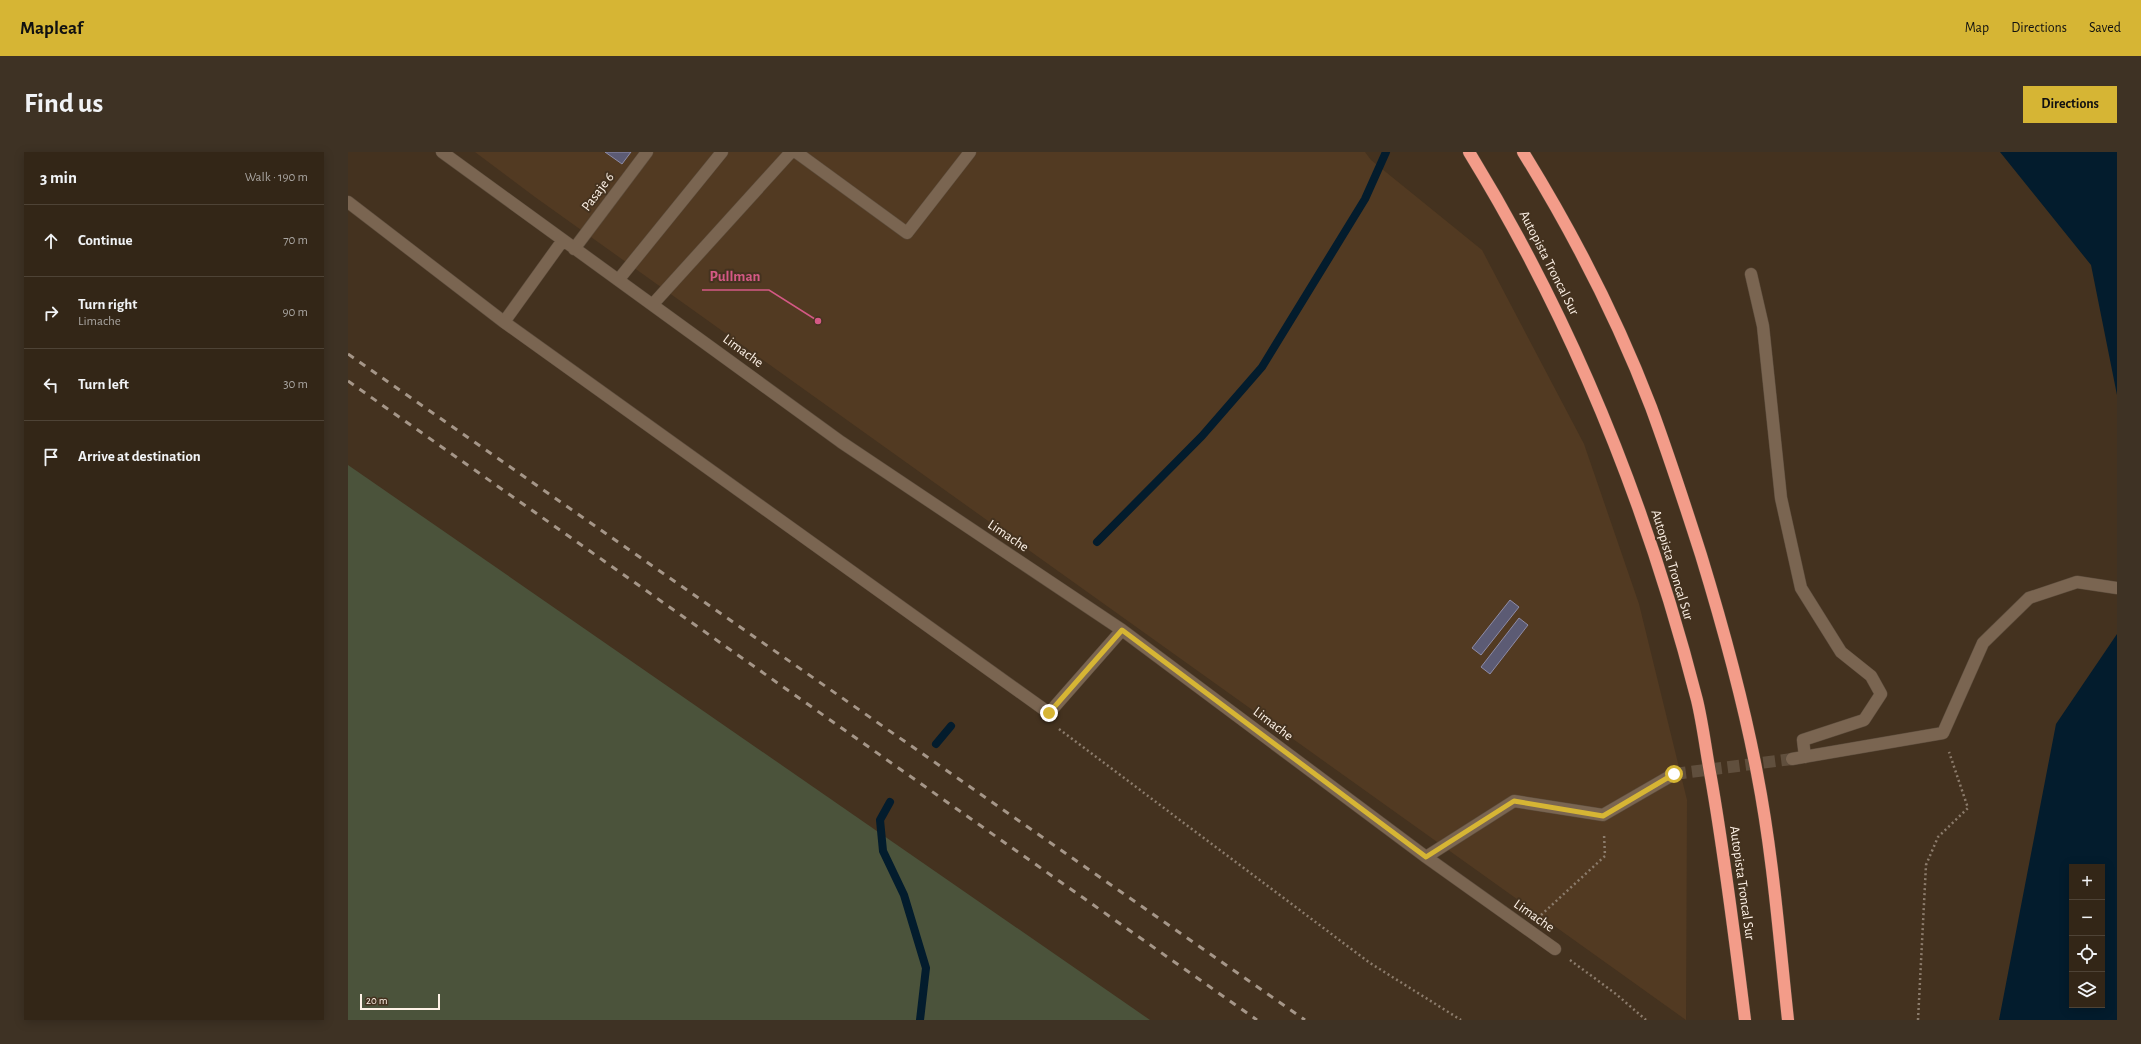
<!DOCTYPE html>
<meta charset="utf-8">
<style>
:root{--surface:#332617;--page:#3e3224;--text:#f1f3f6;--muted:#a9a5a1;--line:#4e4336;--accent:#d6b534}
body{margin:0;font-family:"Alegreya Sans",sans-serif;background:var(--page);color:var(--text)}
.controls{position:absolute;right:12px;bottom:12px;display:grid;overflow:hidden;border-radius:0px;box-shadow:0 2px 10px #0003}
.controls button{width:36px;height:36px;display:grid;place-items:center;padding:0;border:0;border-bottom:1px solid var(--line);background:var(--surface);color:var(--text);font:20px sans-serif}
.scale{position:absolute;left:12px;bottom:10px;width:80px;box-sizing:border-box;padding-left:4px;border:2px solid #fef2e7;border-top:0;font-size:11px;line-height:14px;white-space:nowrap;color:#fef2e7;-webkit-text-stroke:3px #44321f;paint-order:stroke}
.stop{position:absolute;width:12px;height:12px;margin:-9px;border:3px solid #d6b534;border-radius:50%;background:#fff}
.stop.end{background:#d6b534;border-color:#fff;box-shadow:0 1px 4px #0008}
.list{margin:0;padding:0;list-style:none}
h2{display:flex;justify-content:space-between;align-items:center;height:52px;margin:0;padding:0 16px;font-size:17px}
h2 small{font-size:13px;font-weight:400;color:var(--muted)}
.list li{display:grid;grid-template-columns:26px 1fr auto;gap:12px;align-items:center;box-sizing:border-box;height:72px;padding:0 16px;border-top:1px solid var(--line)}
.list b{display:block;font-size:15px;white-space:nowrap}
.list p{margin:0;font-size:13px;white-space:nowrap;color:var(--muted)}
.list em{font-size:13px;font-style:normal;color:var(--muted)}
.icon{flex:none;width:22px;height:22px;fill:none;stroke:currentColor;stroke-width:2;stroke-linecap:round;stroke-linejoin:round}
.map{position:relative;flex:none;width:1769px;height:868px;overflow:hidden;border-radius:0px}
header{display:flex;align-items:center;gap:24px;box-sizing:border-box;height:56px;padding:0 20px;background:var(--accent);color:#111}
header strong{font-size:19px}
nav{display:flex;gap:22px;margin-inline-start:auto;font-size:14px}
.intro{display:flex;align-items:center;justify-content:space-between;box-sizing:border-box;height:96px;padding:0 24px}
h1{margin:0;font-size:28px}
.button{padding:10px 18px;border-radius:0px;background:var(--accent);color:#111;font-size:14px;font-weight:700}
main{display:flex;gap:24px;padding:0 24px}
aside{flex:1;background:var(--surface);border-radius:0px;box-shadow:0 2px 10px #0003}
.map>svg:first-child{display:block}
.built{fill:#523a22}
.green{fill:#4b533b}
.water{fill:#031c2d;fill-rule:evenodd}
.lines{fill:none;stroke-linecap:round;stroke-linejoin:round}
.stream{stroke:#031c2d;stroke-width:8}
.building{fill:#5c5b74;stroke:#8e8ca7}
.minor-tunnel{stroke:#604f3d;stroke-width:12;stroke-dasharray:12 6;stroke-linecap:butt}
.minor-casing{stroke:#5d4d3d;stroke-width:13}
.highway-casing{stroke:#5d4d3d;stroke-width:13}
.path{stroke:#8c7c6c;stroke-width:2.5;stroke-dasharray:2 3;stroke-linecap:butt}
.minor{stroke:#7a6551;stroke-width:12}
.highway{stroke:#f39c89;stroke-width:12}
.rail{stroke:#a59688;stroke-width:3;stroke-dasharray:7 7;stroke-linecap:butt}
.route{stroke:#d6b534;stroke-width:5}
.labels{text-anchor:middle;dominant-baseline:central;stroke-width:4;stroke-linejoin:round;paint-order:stroke}
.street-label{font-size:14px;fill:#fef2e7;stroke:#44321f}
.leader{fill:none;stroke:#d45985;stroke-width:1.5}
.callout-dot{fill:#d45985;stroke:#44321f;stroke-width:1.5}
.callout-label{font-size:15px;text-anchor:middle;font-weight:bold;fill:#d45985;stroke:#44321f;stroke-width:4;stroke-linejoin:round;paint-order:stroke}
</style>
<header>
<strong>Mapleaf</strong>
<nav><a>Map</a><a>Directions</a><a>Saved</a></nav>
</header>
<div class="intro"><h1>Find us</h1><a class="button">Directions</a></div>
<main>
<aside>
<h2>3 min<small>Walk · 190 m</small></h2>
<ul class="list">
<li><svg class="icon" aria-label="ahead" viewBox="0 0 24 24"><path d="M12 20V5M6 11l6-6 6 6"/></svg><div><b>Continue</b></div><em>70 m</em></li>
<li><svg class="icon" aria-label="right" viewBox="0 0 24 24"><path d="M7 20v-9h11M14 6l5 5-5 5"/></svg><div><b>Turn right</b><p>Limache</p></div><em>90 m</em></li>
<li><svg class="icon" aria-label="left" viewBox="0 0 24 24"><path d="M17 20v-9H6M10 6l-5 5 5 5"/></svg><div><b>Turn left</b></div><em>30 m</em></li>
<li><svg class="icon" aria-label="arrive" viewBox="0 0 24 24"><path d="M6 21V4h12l-3 4 3 4H6"/></svg><div><b>Arrive at destination</b></div></li>
</ul>
</aside>
<div class="map">
<svg width="1769" height="868" viewBox="0 0 1769 868">
<rect width="100%" height="100%" fill="#44321f"/>
<path class="built" d="M 127,0 L 1017,0 L 1023,8 L 1134,98 L 1236,292 L 1291,452 L 1339,648 L 1338,868 L 187,45 Z"/>
<path class="green" d="M 0,313 L 802,868 L 0,868 Z"/>
<path class="water" d="M 1652,0 L 1769,0 L 1769,243 L 1743,113 Z
M 1769,482 L 1769,868 L 1651,868 L 1708,572 ZM 1724,715 L 1754,715 L 1754,853 L 1724,853 Z"/>
<g class="lines">
<path class="stream" d="M 749,390 L 854,284 L 914,215 L 1017,47 L 1038,0
M 588,592 L 603,574
M 542,650 L 532,668 L 535,699 L 556,743 L 578,816 L 572,868"/>
</g>
<path class="building" d="M 257,0 L 283,0 L 274,12 Z
M 1162,448 L 1171,455 L 1133,503 L 1124,496 Z
M 1171,466 L 1180,473 L 1142,522 L 1133,515 Z"/>
<g class="lines">
<path class="minor-tunnel" d="M 1326,622 L 1444,607"/>
<g class="minor-casing">
<path id="minor" d="M 94,0 L 493,290 L 774,478 L 1078,705 L 1207,797
M 448,0 L 559,81 L 622,0
M 0,50 L 156,170 L 701,561 L 774,478
M 226,97 L 299,0
M 1403,122 L 1415,174 L 1433,346 L 1453,436 L 1493,500 L 1523,524 L 1533,542 L 1516,568 L 1455,588 L 1457,605
M 271,127 L 374,0
M 305,152 L 443,0
M 156,170 L 215,88
M 1444,607 L 1595,581 L 1635,491 L 1681,446 L 1729,430 L 1769,436
M 1078,705 L 1166,649 L 1255,663 L 1326,622"/>
</g>
<g class="highway-casing">
<path id="highway" d="M 1121,0 C 1226,171 1299,353 1349,548 C 1355,573 1358,600 1363,626 C 1377,706 1387,787 1397,868
M 1175,0 C 1225,81 1269,166 1303,255 C 1321,304 1337,353 1353,403 C 1375,475 1395,547 1409,621 C 1425,703 1431,785 1440,868"/>
</g>
<path class="path" d="M 711,577 L 1022,811 L 1113,868
M 1193,763 L 1257,704 L 1256,682
M 1222,808 L 1268,842 L 1298,868
M 1570,868 L 1578,713 L 1590,685 L 1620,656 L 1601,600"/>
<use href="#minor" class="minor"/>
<use href="#highway" class="highway"/>
<path class="rail" d="M 0,202 L 957,868
M 0,229 L 909,868"/>
</g>
<g class="lines">
<path class="route" d="M 701,561 L 774,478 L 1078,705 L 1166,649 L 1255,664 L 1326,622"/>
</g>
<g class="labels">
<g class="street-label">
<text transform="translate(250 40) rotate(-53)">Pasaje 6</text>
<text transform="translate(1201 111) rotate(63)">Autopista Troncal Sur</text>
<text transform="translate(395 199) rotate(36)">Limache</text>
<text transform="translate(660 384) rotate(34)">Limache</text>
<text transform="translate(1324 413) rotate(73)">Autopista Troncal Sur</text>
<text transform="translate(925 572) rotate(37)">Limache</text>
<text transform="translate(1394 731) rotate(82)">Autopista Troncal Sur</text>
<text transform="translate(1186 764) rotate(35)">Limache</text>
</g>
</g>
<path class="leader" d="M470 169L421 138H354"/>
<circle class="callout-dot" cx="470" cy="169" r="4"/>
<g class="callout-label">
<text x="387" y="129">Pullman</text>
</g>
</svg>
<div class="controls">
<button>+</button>
<button>−</button>
<button><svg class="icon" aria-label="locate" viewBox="0 0 24 24"><circle cx="12" cy="12" r="6"/><path d="M12 2v4M12 18v4M2 12h4M18 12h4"/></svg></button>
<button><svg class="icon" aria-label="layers" viewBox="0 0 24 24"><path d="M12 4l9 5-9 5-9-5zM3 14l9 5 9-5"/></svg></button>
</div>
<div class="scale">20 m</div>
<div class="stop" style="left:1326px;top:622px"></div>
<div class="stop end" style="left:701px;top:561px"></div>
</div>
</main>
